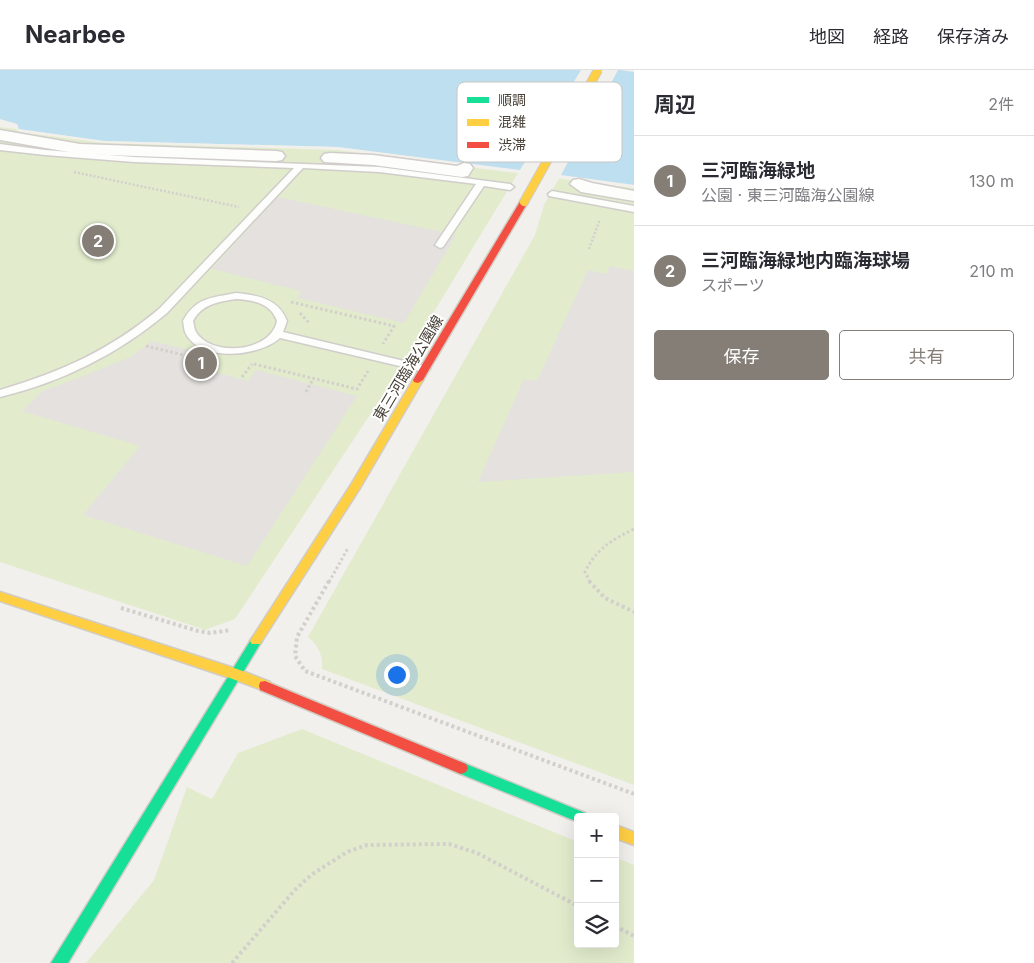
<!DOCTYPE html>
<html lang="ja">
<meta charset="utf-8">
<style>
:root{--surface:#fff;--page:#f7f7f7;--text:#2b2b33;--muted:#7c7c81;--line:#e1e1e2;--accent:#847e77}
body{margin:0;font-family:Inter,"Noto Sans JP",sans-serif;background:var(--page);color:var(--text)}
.controls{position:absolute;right:15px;bottom:15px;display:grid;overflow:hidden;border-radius:5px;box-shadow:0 5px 20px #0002}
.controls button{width:45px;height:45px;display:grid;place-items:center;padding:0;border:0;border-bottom:1px solid var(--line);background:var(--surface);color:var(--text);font:25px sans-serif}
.you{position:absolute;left:396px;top:604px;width:18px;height:18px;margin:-12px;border:4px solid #fff;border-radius:50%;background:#1a73e8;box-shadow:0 0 0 8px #1a73e833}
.badge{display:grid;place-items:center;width:32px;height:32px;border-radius:50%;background:var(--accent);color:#fff;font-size:16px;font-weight:700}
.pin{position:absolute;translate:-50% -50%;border:2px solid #fff;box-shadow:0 1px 5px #0006}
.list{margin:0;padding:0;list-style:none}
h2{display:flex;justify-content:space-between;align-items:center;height:65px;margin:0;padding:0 20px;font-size:21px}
h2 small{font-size:16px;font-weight:400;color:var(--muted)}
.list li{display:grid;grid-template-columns:32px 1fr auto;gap:15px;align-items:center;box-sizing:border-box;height:90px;padding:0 20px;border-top:1px solid var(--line)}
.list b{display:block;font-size:19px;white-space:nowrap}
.list p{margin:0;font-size:16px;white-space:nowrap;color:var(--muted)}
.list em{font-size:16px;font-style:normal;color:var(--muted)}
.actions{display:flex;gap:10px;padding:15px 20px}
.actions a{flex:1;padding:11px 0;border:1px solid var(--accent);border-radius:5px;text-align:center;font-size:18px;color:var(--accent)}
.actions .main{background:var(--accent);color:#fff}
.icon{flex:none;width:28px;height:28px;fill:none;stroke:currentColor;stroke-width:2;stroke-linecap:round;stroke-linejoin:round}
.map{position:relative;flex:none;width:634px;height:893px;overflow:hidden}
header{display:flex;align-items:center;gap:30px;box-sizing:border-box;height:70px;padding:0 25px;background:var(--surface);border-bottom:1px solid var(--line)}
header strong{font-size:24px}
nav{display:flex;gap:28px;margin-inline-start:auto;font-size:18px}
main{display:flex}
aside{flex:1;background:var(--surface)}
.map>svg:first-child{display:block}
.green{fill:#e2eccd}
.parking{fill:#e4e1de}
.water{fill:#bedfef}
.pier{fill:#f2f0ed}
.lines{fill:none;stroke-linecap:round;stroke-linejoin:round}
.lane-casing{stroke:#d0cdca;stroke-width:3}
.street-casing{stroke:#d0cdca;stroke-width:3}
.fast-casing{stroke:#d1ccc4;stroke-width:3}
.slow-casing{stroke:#d1ccc4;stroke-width:3}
.jam-casing{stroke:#d1ccc4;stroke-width:3}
.path-far2{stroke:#d2d0cb;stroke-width:2.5;stroke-dasharray:2 2;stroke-linecap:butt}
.path-far1{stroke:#d2d0cb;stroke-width:3;stroke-dasharray:2.5 2.5;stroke-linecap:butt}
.path{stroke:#d2d0cb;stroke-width:4;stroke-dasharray:3 3;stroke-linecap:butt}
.lane{fill:#fdfdfc;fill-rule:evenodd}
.street{fill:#fdfdfc;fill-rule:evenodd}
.fast{fill:#16e098;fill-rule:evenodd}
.slow{fill:#ffcf43;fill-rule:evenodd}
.jam{fill:#f24e42;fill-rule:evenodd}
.slow-bridge-casing{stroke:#d1ccc4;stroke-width:10;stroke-linecap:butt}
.slow-bridge{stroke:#ffcf43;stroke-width:8}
.labels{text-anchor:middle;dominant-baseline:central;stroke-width:4;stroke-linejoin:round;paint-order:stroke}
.street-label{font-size:15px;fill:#484138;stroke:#fff}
.key{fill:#fff;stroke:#c8c6c3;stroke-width:1}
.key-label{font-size:14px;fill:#484138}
</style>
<header>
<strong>Nearbee</strong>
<nav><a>地図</a><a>経路</a><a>保存済み</a></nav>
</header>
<main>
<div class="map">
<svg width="634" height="893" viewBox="0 0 634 893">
<rect width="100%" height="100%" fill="#f2f0ed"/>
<path class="green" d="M 0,57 L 104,71 L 337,77 L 520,100 L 389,316 L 235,549 L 205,560 L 0,492 Z
M 561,105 L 634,115 L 634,715 L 322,599 C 323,584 318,576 308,567 L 535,165 L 544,135 Z
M 302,659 L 578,772 L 578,874 L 615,874 L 615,787 L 634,795 L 634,893 L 86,893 L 154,810 L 187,717 L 212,729 L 238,683 Z"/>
<path class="parking" d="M 278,127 L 456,165 L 404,253 L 297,228 L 301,221 L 212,199 Z
M 610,196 L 634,201 L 634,402 L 478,412 L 524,309 L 537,311 L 588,200 L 606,204 Z
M 152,271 L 210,285 L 203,292 L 204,299 L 248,311 L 256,300 L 357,326 L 247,496 L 83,445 L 140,376 L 22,341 L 42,321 L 76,309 L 131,287 Z"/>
<path class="water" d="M 0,0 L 620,0 L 634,2 L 634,115 L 337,77 L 104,71 L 19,59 L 17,54 L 0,49 Z"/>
<path class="pier" d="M 581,0 L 618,0 L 561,105 L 634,115 L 634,118 L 337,80 L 104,73 L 19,62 L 16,59 L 104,71 L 337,77 L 520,100 Z"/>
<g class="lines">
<g class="lane-casing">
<path id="lane" d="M 0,74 L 45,80 L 134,87 L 379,97 L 510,114 L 514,117 L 510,120 L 484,116 L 443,177 L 440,178 L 435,175 L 476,114 L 379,102 L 303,98 L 167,243 C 118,284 62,312 0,327 L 0,320 C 61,302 110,280 159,239 L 294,98 L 134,92 L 45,85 L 0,80 Z
M 552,121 L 634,136 L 634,142 L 549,126 L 548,124 Z
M 236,223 C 257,225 279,229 287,251 L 283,262 L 425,296 L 430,299 L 425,302 L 280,268 C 259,287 199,293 185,262 C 184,259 184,255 183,251 C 196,227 211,228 236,223 ZM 236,229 C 253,230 271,233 277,251 C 271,282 212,288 196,262 C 194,259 194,254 193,251 C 202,234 218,232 236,229 Z"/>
</g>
<g class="street-casing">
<path id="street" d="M 0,60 L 80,74 L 276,81 L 282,82 L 285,86 L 282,90 L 276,91 L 80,84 L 0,70 Z
M 330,83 L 373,85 L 457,96 L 464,93 L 470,94 L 473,98 L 468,106 L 462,107 L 373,95 L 324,92 L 321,88 L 324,84 Z
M 579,109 L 592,113 L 634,121 L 634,131 L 581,122 L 570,114 L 573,110 Z"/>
</g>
<g class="fast-casing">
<path id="fast" d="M 256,566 L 260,568 L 262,571 L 260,574 L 68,893 L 51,893 L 252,568 Z
M 461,692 L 585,743 L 587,747 L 578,747 L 578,752 L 456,702 L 454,698 L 456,694 Z"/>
</g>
<g class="slow-casing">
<path id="slow" d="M 418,307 L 423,310 L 360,418 L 260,574 L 252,574 L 250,571 L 252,568 L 352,413 L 413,310 Z
M 0,522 L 240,600 L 270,612 L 271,616 L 270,620 L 265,621 L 230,608 L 0,531 Z
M 615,755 L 634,762 L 634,775 L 615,768 Z"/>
</g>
<g class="jam-casing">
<path id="jam" d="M 521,130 L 528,132 L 423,310 L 418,313 L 414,312 L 413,310 Z
M 265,611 L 466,694 L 468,698 L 466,702 L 461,704 L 456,702 L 260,620 L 259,616 L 260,612 Z"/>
</g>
<path class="path-far2" d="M 74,102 L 239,137
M 589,179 L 600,149"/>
<path class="path-far1" d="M 291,232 L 394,256 L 383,274
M 300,243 L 309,253
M 146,276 L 188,286
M 254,294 L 357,319 L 368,301
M 242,307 L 252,294
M 306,322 L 313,309
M 329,512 L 348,478
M 590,512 L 585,502 C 595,480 613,469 634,459"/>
<path class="path" d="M 329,511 L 297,567 L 295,586 L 305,601 L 634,724
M 589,511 L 605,528 L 634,542
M 121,538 L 198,561 L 210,563 L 231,560
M 615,856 L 634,866
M 232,893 L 294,821 L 311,805 L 347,782 L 367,775 L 449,774 L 477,783 L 578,836"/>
<use href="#lane" class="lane"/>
<use href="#street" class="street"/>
<use href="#fast" class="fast"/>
<use href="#slow" class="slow"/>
<use href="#jam" class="jam"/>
<g class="slow-bridge-casing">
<path id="slow-bridge" d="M 524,132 L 598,0"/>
</g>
<use href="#slow-bridge" class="slow-bridge"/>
</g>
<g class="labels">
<g class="street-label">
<text transform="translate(408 298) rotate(-59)">東三河臨海公園線</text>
</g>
</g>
<rect x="457" y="12" width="165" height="80" rx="8" class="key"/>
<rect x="467" y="27" width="22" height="6" fill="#16e098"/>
<rect x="467" y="49" width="22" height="7" fill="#ffcf43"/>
<rect x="467" y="72" width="22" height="6" fill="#f24e42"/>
<g class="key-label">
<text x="498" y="35">順調</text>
<text x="498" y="57">混雑</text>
<text x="498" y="80">渋滞</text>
</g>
</svg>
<div class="controls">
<button>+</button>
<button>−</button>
<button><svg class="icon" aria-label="layers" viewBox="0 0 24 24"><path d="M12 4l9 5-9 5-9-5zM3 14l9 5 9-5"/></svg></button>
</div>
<div class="you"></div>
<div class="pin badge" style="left:201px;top:293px">1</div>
<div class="pin badge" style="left:98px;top:171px">2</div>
</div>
<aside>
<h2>周辺<small>2件</small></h2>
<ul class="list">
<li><span class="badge">1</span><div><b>三河臨海緑地</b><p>公園 · 東三河臨海公園線</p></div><em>130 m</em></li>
<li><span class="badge">2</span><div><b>三河臨海緑地内臨海球場</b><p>スポーツ</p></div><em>210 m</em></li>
</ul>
<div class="actions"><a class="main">保存</a><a>共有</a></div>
</aside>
</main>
